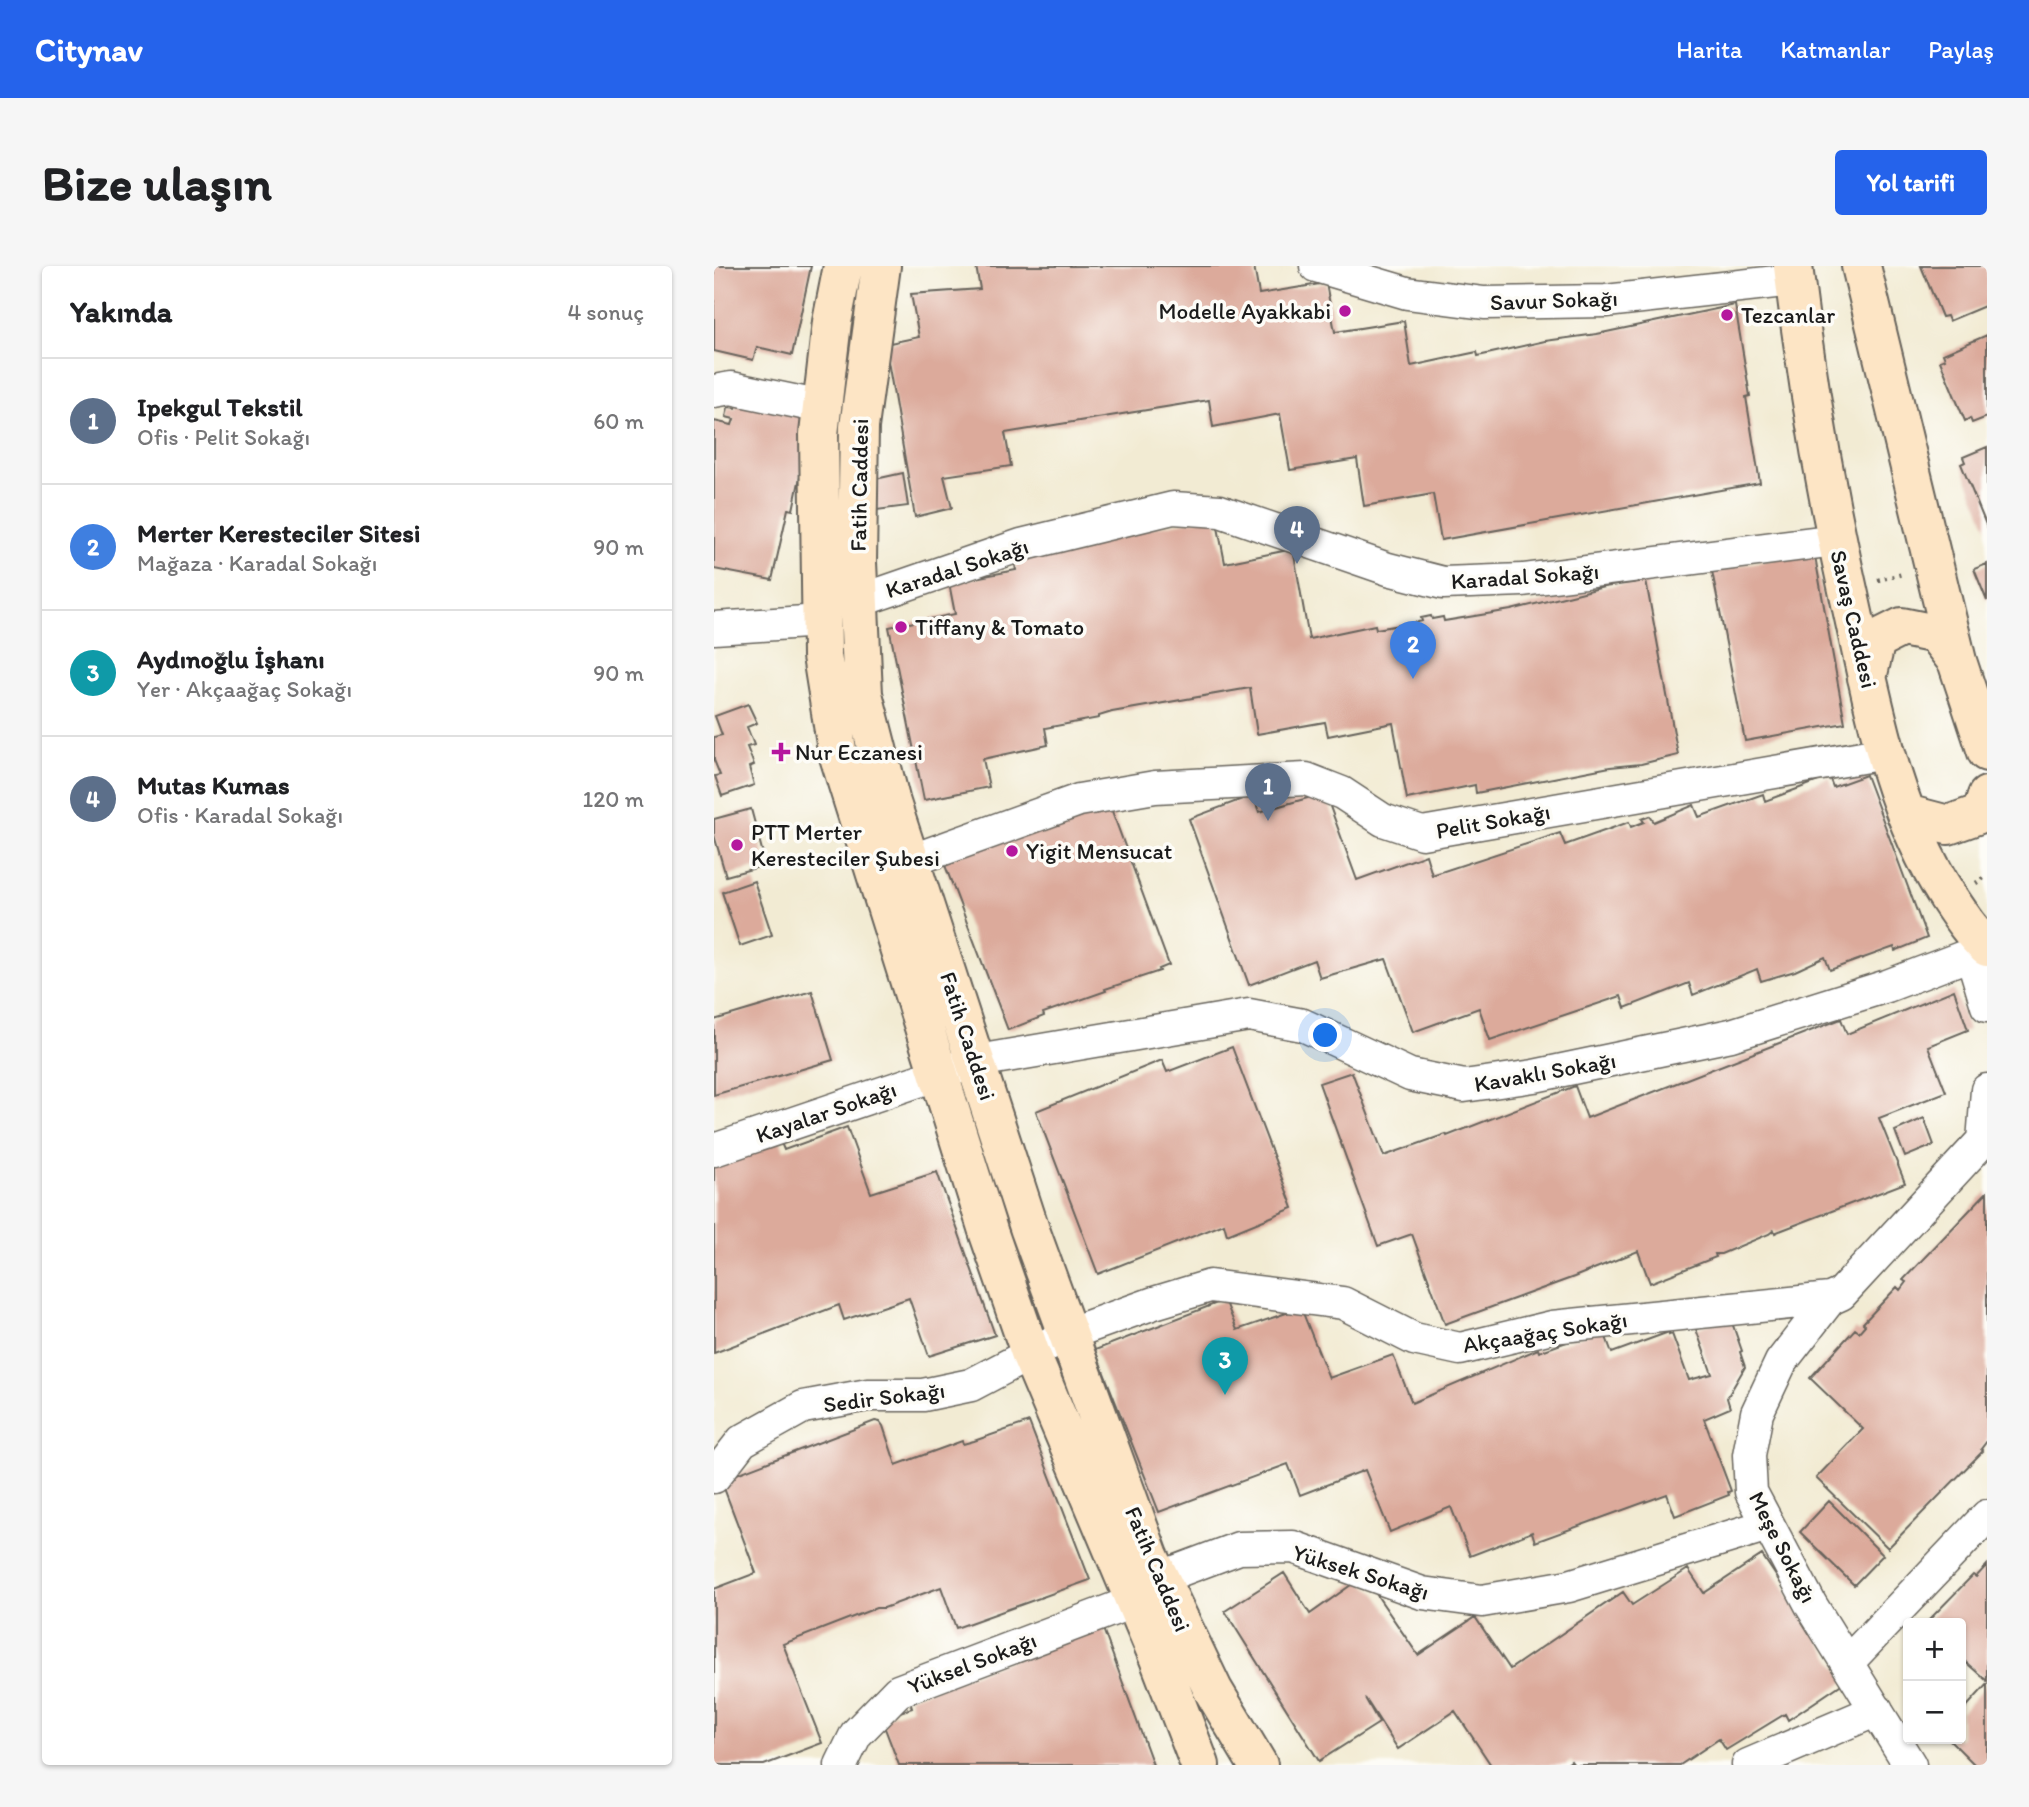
<!DOCTYPE html>
<html lang="tr">
<meta charset="utf-8">
<style>
:root{--surface:#fff;--page:#f6f6f6;--text:#202124;--muted:#757577;--line:#e0e0e0;--accent:#2563eb}
body{margin:0;font-family:Itim,sans-serif;background:var(--page);color:var(--text)}
.controls{position:absolute;right:21px;bottom:21px;display:grid;overflow:hidden;border-radius:7px;box-shadow:0 2px 5px #0004}
.controls button{width:63px;height:63px;display:grid;place-items:center;padding:0;border:0;border-bottom:2px solid var(--line);background:var(--surface);color:var(--text);font:35px sans-serif}
.you{position:absolute;left:612px;top:770px;width:24px;height:24px;margin:-18px;border:5px solid #fff;border-radius:50%;background:#1a73e8;box-shadow:0 0 0 10px #1a73e833}
.badge{display:grid;place-items:center;width:46px;height:46px;border-radius:50%;background:var(--accent);color:#fff;font-size:23px;font-weight:700}
.pin{position:absolute;translate:-50% -58px;filter:drop-shadow(0 2px 4px #0008)}
.pin::after{content:'';position:absolute;top:37px;width:24px;height:21px;background:inherit;clip-path:polygon(0 0,100% 0,50% 100%)}
.list{margin:0;padding:0;list-style:none}
h2{display:flex;justify-content:space-between;align-items:center;height:91px;margin:0;padding:0 28px;font-size:30px}
h2 small{font-size:23px;font-weight:400;color:var(--muted)}
.list li{display:grid;grid-template-columns:46px 1fr auto;gap:21px;align-items:center;box-sizing:border-box;height:126px;padding:0 28px;border-top:2px solid var(--line)}
.list b{display:block;font-size:26px;white-space:nowrap}
.list p{margin:0;font-size:23px;white-space:nowrap;color:var(--muted)}
.list em{font-size:23px;font-style:normal;color:var(--muted)}
.map{position:relative;flex:none;width:1273px;height:1499px;overflow:hidden;border-radius:7px}
header{display:flex;align-items:center;gap:42px;box-sizing:border-box;height:98px;padding:0 35px;background:var(--accent);color:#fff}
header strong{font-size:33px}
nav{display:flex;gap:38px;margin-inline-start:auto;font-size:24px}
.intro{display:flex;align-items:center;justify-content:space-between;box-sizing:border-box;height:168px;padding:0 42px}
h1{margin:0;font-size:49px}
.button{padding:18px 32px;border-radius:7px;background:var(--accent);color:#fff;font-size:24px;font-weight:700}
main{display:flex;gap:42px;padding:0 42px}
aside{flex:1;background:var(--surface);border-radius:7px;box-shadow:0 2px 5px #0004}
.map>svg:first-child{display:block}
.building{fill:#dcaa9b}
.lines{fill:none;stroke-linecap:round;stroke-linejoin:round}
.street-casing{stroke:#67645c;stroke-width:35}
.secondary-casing{stroke:#67645c;stroke-width:42}
.path{stroke:#67645c;stroke-width:4.5;stroke-dasharray:2 5;stroke-linecap:butt}
.street{stroke:#fff;stroke-width:32}
.secondary{stroke:#fde5c5;stroke-width:38}
.poi-dot{fill:#b5179e;stroke:#fdfcf7;stroke-width:2.5}
.labels{text-anchor:middle;dominant-baseline:central;stroke-width:7;stroke-linejoin:round;paint-order:stroke}
.street-label{font-size:23px;fill:#1c1c1c;stroke:#fdfcf7}
.poi-label{font-size:23px;fill:#1c1c1c;stroke:#fdfcf7;text-anchor:start}
</style>
<header>
<strong>Citynav</strong>
<nav><a>Harita</a><a>Katmanlar</a><a>Paylaş</a></nav>
</header>
<div class="intro"><h1>Bize ulaşın</h1><a class="button">Yol tarifi</a></div>
<main>
<aside>
<h2>Yakında<small>4 sonuç</small></h2>
<ul class="list">
<li><span class="badge" style="background:#5c6f8a">1</span><div><b>Ipekgul Tekstil</b><p>Ofis · Pelit Sokağı</p></div><em>60 m</em></li>
<li><span class="badge" style="background:#3f7fe0">2</span><div><b>Merter Keresteciler Sitesi</b><p>Mağaza · Karadal Sokağı</p></div><em>90 m</em></li>
<li><span class="badge" style="background:#0f9aa8">3</span><div><b>Aydınoğlu İşhanı</b><p>Yer · Akçaağaç Sokağı</p></div><em>90 m</em></li>
<li><span class="badge" style="background:#5c6f8a">4</span><div><b>Mutas Kumas</b><p>Ofis · Karadal Sokağı</p></div><em>120 m</em></li>
</ul>
</aside>
<div class="map">
<svg width="1273" height="1499" viewBox="0 0 1273 1499">
<rect width="100%" height="100%" fill="#fdfcf7"/>
<filter id="ink" filterUnits="userSpaceOnUse"><feTurbulence type="fractalNoise" baseFrequency=".0143" numOctaves="2"/><feDisplacementMap in="SourceGraphic" scale="14" xChannelSelector="R" yChannelSelector="G"/><feConvolveMatrix kernelMatrix="1 2 1 2 8 2 1 2 1" color-interpolation-filters="sRGB"/></filter>
<filter id="wash" filterUnits="userSpaceOnUse"><feTurbulence type="fractalNoise" baseFrequency=".00686" numOctaves="4" result="noise"/><feDisplacementMap in="SourceGraphic" scale="28" xChannelSelector="R" yChannelSelector="G"/><feGaussianBlur stdDeviation="1.57" result="paint"/><feColorMatrix in="noise" values="0 0 0 0 0 0 0 0 0 0 0 0 0 0 0 0 0 1.4 0 .05"/><feComposite in="paint" operator="in"/></filter>
<g filter="url(#wash)">
<rect width="100%" height="100%" fill="#f2ebd3"/>
<g id="blocks">
<path class="building" d="M 0,0 L 97,0 L 78,89 L 43,81 L 39,94 L 0,85 Z
M 262,0 L 540,0 L 545,28 L 612,17 L 621,66 L 690,55 L 697,100 L 763,86 L 764,90 L 831,75 L 883,68 L 1021,39 L 1036,130 L 1032,131 L 1046,217 L 727,274 L 719,228 L 650,240 L 643,193 L 576,204 L 566,148 L 499,161 L 495,134 L 291,167 L 297,200 L 230,210 L 238,242 L 201,251 L 171,78 L 205,71 L 197,28 L 266,23 Z
M 1207,0 L 1273,0 L 1273,39 L 1235,55 L 1233,50 L 1228,51 Z
M 1273,69 L 1273,151 L 1258,157 L 1256,152 L 1251,155 L 1226,95 L 1231,93 L 1229,88 Z
M 24,133 L 93,146 L 97,158 L 79,244 L 74,243 L 58,314 L 0,303 L 0,155 L 18,159 L 20,153 L 12,151 L 14,141 L 22,142 Z
M 1273,181 L 1273,261 L 1247,198 L 1251,196 L 1249,191 Z
M 189,207 L 194,240 L 163,244 L 157,214 Z
M 502,251 L 511,297 L 579,283 L 595,373 L 661,359 L 662,363 L 704,356 L 708,355 L 707,352 L 717,350 L 718,353 L 729,351 L 730,355 L 797,344 L 890,321 L 932,315 L 964,489 L 927,498 L 896,501 L 762,527 L 761,519 L 693,533 L 679,457 L 614,470 L 611,456 L 543,468 L 536,422 L 398,446 L 385,450 L 385,452 L 331,462 L 334,479 L 269,493 L 275,521 L 210,534 L 175,361 L 241,348 L 235,317 L 302,304 L 298,284 Z
M 1100,285 L 1131,457 L 1031,475 L 998,305 Z
M 1273,298 L 1273,335 L 1260,303 Z
M 34,438 L 43,457 L 33,461 L 40,479 L 33,481 L 40,499 L 35,501 L 40,519 L 8,530 L 1,510 L 6,509 L 0,494 L 0,471 L 8,469 L 1,450 Z
M 1152,509 L 1213,672 L 1181,685 L 1180,681 L 1116,704 L 1111,691 L 1081,705 L 1047,715 L 1043,703 L 979,729 L 975,717 L 911,742 L 907,730 L 776,774 L 765,742 L 699,766 L 672,693 L 606,712 L 600,694 L 535,719 L 475,553 L 539,529 L 545,546 L 611,527 L 643,614 L 712,589 L 718,609 L 846,567 L 851,579 L 915,556 L 917,561 L 930,556 L 928,553 L 936,550 L 940,556 L 980,539 L 985,551 L 1049,528 L 1051,535 L 1115,511 L 1119,521 Z
M 395,537 L 455,699 L 445,703 L 446,705 L 391,723 L 392,725 L 329,747 L 330,750 L 294,764 L 229,594 Z
M 37,543 L 52,599 L 12,610 L 0,569 L 0,553 Z
M 40,615 L 58,669 L 26,680 L 8,626 Z
M 1240,724 L 1254,764 L 1214,780 L 1232,826 L 1165,852 L 1191,917 L 1063,966 L 1061,967 L 1060,964 L 1055,968 L 1007,988 L 1001,988 L 1002,991 L 936,1017 L 924,985 L 860,1011 L 731,1058 L 698,968 L 664,980 L 605,817 L 638,806 L 670,890 L 732,868 L 733,870 L 861,820 L 873,852 L 1127,753 L 1133,768 Z
M 98,725 L 119,794 L 0,829 L 0,754 Z
M 518,781 L 579,942 L 513,969 L 510,958 L 384,1008 L 322,845 L 448,794 L 453,806 Z
M 1210,852 L 1220,879 L 1191,891 L 1181,865 Z
M 133,861 L 157,927 L 223,906 L 281,1069 L 215,1090 L 195,1032 L 130,1054 L 125,1039 L 0,1087 L 0,892 L 63,867 L 70,884 Z
M 1273,926 L 1273,1175 L 1267,1183 L 1269,1185 L 1174,1282 L 1102,1212 L 1149,1163 L 1096,1112 L 1141,1063 L 1145,1066 L 1151,1059 L 1149,1057 L 1183,1021 L 1186,1024 L 1192,1016 L 1189,1014 Z
M 511,1034 L 523,1064 L 587,1042 L 615,1112 L 679,1089 L 698,1137 L 824,1083 L 825,1086 L 889,1063 L 898,1087 L 955,1066 L 955,1069 L 958,1068 L 975,1114 L 998,1108 L 982,1063 L 1016,1051 L 1028,1085 L 1026,1086 L 1031,1101 L 1013,1132 L 1016,1142 L 990,1153 L 1017,1225 L 1014,1226 L 1015,1229 L 961,1250 L 953,1228 L 821,1276 L 818,1266 L 756,1290 L 737,1241 L 676,1266 L 651,1204 L 586,1229 L 574,1198 L 445,1246 L 381,1084 Z
M 161,1155 L 166,1156 L 169,1160 L 182,1199 L 248,1175 L 249,1178 L 260,1175 L 315,1156 L 376,1314 L 242,1362 L 227,1321 L 170,1342 L 162,1342 L 69,1378 L 108,1477 L 50,1499 L 0,1499 L 0,1323 L 42,1307 L 7,1214 Z
M 1115,1235 L 1169,1289 L 1140,1319 L 1086,1266 Z
M 1048,1289 L 1132,1415 L 1074,1454 L 1071,1448 L 1012,1484 L 1005,1473 L 966,1499 L 860,1499 L 857,1495 L 852,1499 L 777,1499 L 741,1445 L 684,1483 L 651,1432 L 665,1457 L 605,1495 L 511,1345 L 570,1307 L 596,1348 L 644,1314 L 660,1325 L 704,1389 L 761,1351 L 796,1403 L 909,1326 L 918,1339 L 974,1303 L 990,1327 Z
M 1273,1299 L 1273,1415 L 1247,1392 L 1247,1357 L 1212,1357 L 1259,1309 L 1262,1311 Z
M 388,1360 L 439,1499 L 185,1499 L 167,1452 L 198,1442 L 195,1432 Z
M 1273,1418 L 1273,1499 L 1261,1499 L 1235,1473 L 1247,1473 L 1247,1447 Z"/>
</g>
</g>
<g filter="url(#ink)">
<use href="#blocks" fill-opacity="0" stroke="#67645c" stroke-width="2"/>
<g class="lines">
<g class="street-casing">
<path id="street" d="M 602,0 L 693,27 L 770,37 L 892,35 L 1080,14
M 0,125 L 17,122 L 108,141
M 145,335 L 307,279 L 459,242 L 506,245 L 674,303 L 729,317 L 809,314 L 1122,274
M 0,362 L 107,355
M 196,595 L 365,534 L 441,521 L 592,513 L 628,527 L 669,554 L 708,567 L 1171,487
M 1257,687 L 1273,740
M 1269,875 L 1273,824
M 0,884 L 263,795 L 535,749 L 589,759 L 696,809 L 750,820 L 820,810 L 1017,769 L 1173,720 L 1273,682
M 0,1211 L 28,1175 L 89,1141 L 154,1129 L 209,1129 L 257,1119 L 354,1068 L 440,1037 L 496,1020 L 629,1037 L 700,1073 L 746,1083 L 838,1061 L 1116,1033
M 445,1312 L 525,1282 L 579,1281 L 708,1327 L 768,1335 L 855,1320 L 1054,1259
M 1133,1397 L 1273,1250
M 127,1499 L 142,1468 L 184,1425 L 421,1335
M 1034,1499 L 1163,1444
M 1196,1499 L 1097,1339 L 1037,1226 L 1035,1189 L 1043,1147 L 1067,1096 L 1116,1033 L 1127,1028 L 1273,870"/>
</g>
<g class="secondary-casing">
<path id="secondary" d="M 129,0 L 118,56 L 105,168 L 108,390 L 123,484 L 275,968 L 317,1089 L 444,1390 L 486,1499
M 167,0 L 145,161 L 143,296 L 149,428 L 177,537 L 316,964 L 435,1290 L 499,1424 L 544,1499
M 1079,0 C 1093,120 1114,238 1141,356 C 1162,452 1180,547 1234,631 C 1246,649 1257,666 1273,681
M 1147,0 L 1243,395 L 1273,486
M 1153,412 L 1162,374 L 1188,361 L 1222,368 L 1243,395
M 1192,548 L 1234,559 L 1268,547 L 1273,530"/>
</g>
<path class="path" d="M 1164,314 L 1189,308
M 1262,617 L 1273,610"/>
<use href="#street" class="street"/>
<use href="#secondary" class="secondary"/>
</g>
</g>
<g class="poi-dot">
<circle cx="631" cy="45" r="7"/>
<circle cx="1013" cy="49" r="7"/>
<circle cx="187" cy="361" r="7"/>
<path d="M63.5 475.5h7v7h7v7h-7v7h-7v-7h-7v-7h7z"/>
<circle cx="23" cy="579" r="7"/>
<circle cx="298" cy="585" r="7"/>
</g>
<g class="labels">
<g class="street-label">
<text transform="translate(840 34) rotate(-2)">Savur Sokağı</text>
<text transform="translate(145 219) rotate(-89)">Fatih Caddesi</text>
<text transform="translate(243 302) rotate(-18)">Karadal Sokağı</text>
<text transform="translate(811 310) rotate(-4)">Karadal Sokağı</text>
<text transform="translate(1140 353) rotate(77)">Savaş Caddesi</text>
<text transform="translate(779 555) rotate(-10)">Pelit Sokağı</text>
<text transform="translate(254 770) rotate(72)">Fatih Caddesi</text>
<text transform="translate(831 806) rotate(-10)">Kavaklı Sokağı</text>
<text transform="translate(112 846) rotate(-19)">Kayalar Sokağı</text>
<text transform="translate(831 1066) rotate(-9)">Akçaağaç Sokağı</text>
<text transform="translate(170 1131) rotate(-7)">Sedir Sokağı</text>
<text transform="translate(1069 1281) rotate(63)">Meşe Sokağı</text>
<text transform="translate(444 1303) rotate(67)">Fatih Caddesi</text>
<text transform="translate(647 1306) rotate(17)">Yüksek Sokağı</text>
<text transform="translate(258 1397) rotate(-21)">Yüksel Sokağı</text>
</g>
<g class="poi-label">
<text x="617" y="45" text-anchor="end">Modelle Ayakkabi</text>
<text x="1027" y="49">Tezcanlar</text>
<text x="201" y="361">Tiffany &amp; Tomato</text>
<text x="81" y="486">Nur Eczanesi</text>
<text x="37" y="566">PTT Merter<tspan x="37" dy="26">Keresteciler Şubesi</tspan></text>
<text x="312" y="585">Yigit Mensucat</text>
</g>
</g>
</svg>
<div class="controls">
<button>+</button>
<button>−</button>
</div>
<div class="you"></div>
<div class="pin badge" style="left:554px;top:555px;background:#5c6f8a">1</div>
<div class="pin badge" style="left:699px;top:413px;background:#3f7fe0">2</div>
<div class="pin badge" style="left:511px;top:1129px;background:#0f9aa8">3</div>
<div class="pin badge" style="left:583px;top:298px;background:#5c6f8a">4</div>
</div>
</main>
